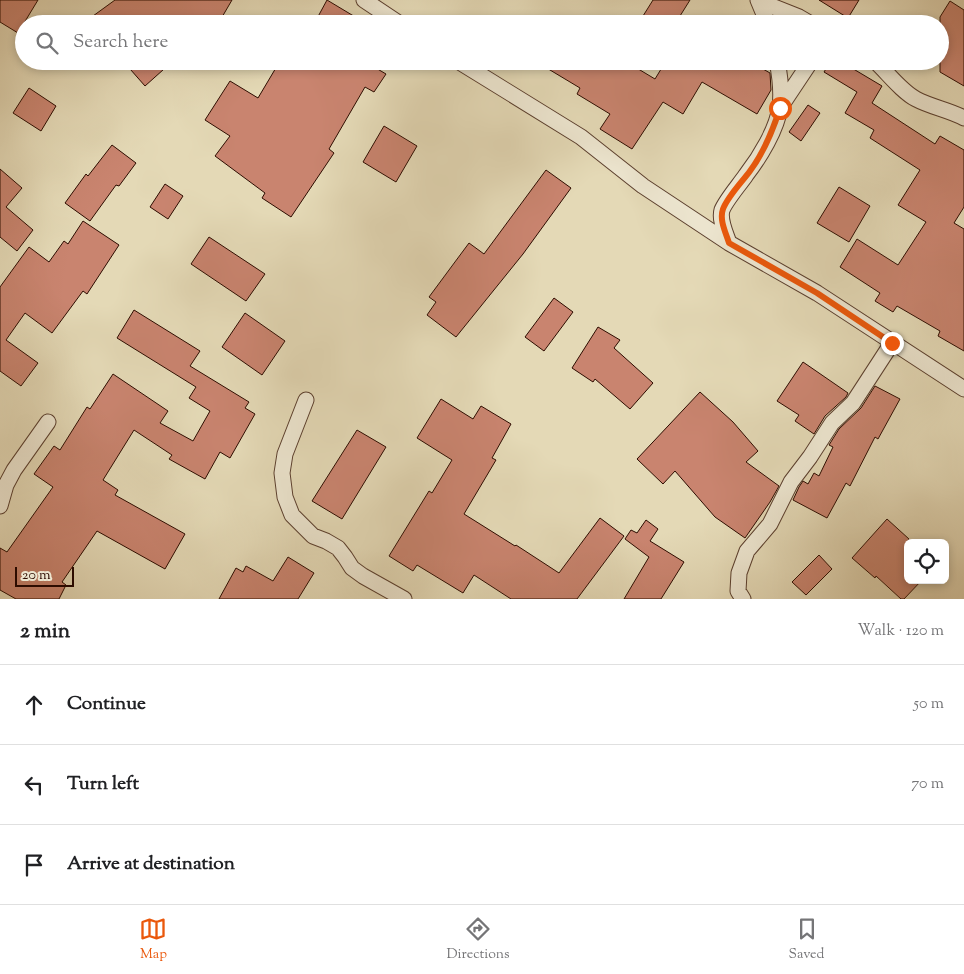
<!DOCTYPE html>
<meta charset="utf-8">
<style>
:root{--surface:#fff;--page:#f6f6f6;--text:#202124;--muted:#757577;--line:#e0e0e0;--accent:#ea580c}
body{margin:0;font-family:"Sorts Mill Goudy",serif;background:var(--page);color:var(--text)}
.controls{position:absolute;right:15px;bottom:15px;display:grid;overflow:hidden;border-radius:8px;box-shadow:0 2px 8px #0003}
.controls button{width:45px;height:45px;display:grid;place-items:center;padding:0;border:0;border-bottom:1px solid var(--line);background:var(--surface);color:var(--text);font:25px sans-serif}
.scale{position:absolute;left:15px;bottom:12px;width:59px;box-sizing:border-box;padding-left:5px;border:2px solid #2d0c00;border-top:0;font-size:14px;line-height:18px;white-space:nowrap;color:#2d0c00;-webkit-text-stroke:4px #ede6d0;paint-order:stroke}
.stop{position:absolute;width:15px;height:15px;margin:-11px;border:4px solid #ea580c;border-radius:50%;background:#fff}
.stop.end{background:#ea580c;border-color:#fff;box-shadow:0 1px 5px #0008}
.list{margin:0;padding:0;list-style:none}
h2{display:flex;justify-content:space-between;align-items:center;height:65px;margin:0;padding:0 20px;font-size:21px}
h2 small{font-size:16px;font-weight:400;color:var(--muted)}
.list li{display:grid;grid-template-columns:32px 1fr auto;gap:15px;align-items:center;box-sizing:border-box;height:80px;padding:0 20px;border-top:1px solid var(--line)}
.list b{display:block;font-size:19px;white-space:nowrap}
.list em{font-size:16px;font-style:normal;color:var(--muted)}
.icon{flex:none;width:28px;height:28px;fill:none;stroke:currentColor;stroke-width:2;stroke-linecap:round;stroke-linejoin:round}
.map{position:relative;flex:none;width:964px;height:599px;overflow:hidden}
.search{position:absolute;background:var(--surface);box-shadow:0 2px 8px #0003;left:15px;right:15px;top:15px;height:55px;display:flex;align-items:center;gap:12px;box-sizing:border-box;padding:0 18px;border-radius:28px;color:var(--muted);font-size:19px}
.sheet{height:305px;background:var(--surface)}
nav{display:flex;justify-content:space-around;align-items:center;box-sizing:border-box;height:70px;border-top:1px solid var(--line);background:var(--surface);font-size:14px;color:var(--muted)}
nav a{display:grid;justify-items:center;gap:2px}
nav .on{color:var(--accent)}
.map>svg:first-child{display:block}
.building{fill:#c9846f;stroke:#2d0c00}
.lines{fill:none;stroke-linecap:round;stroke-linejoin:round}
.minor-casing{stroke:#5b3f2e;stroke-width:17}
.minor{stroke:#ede6d0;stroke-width:15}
.route{stroke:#ea580c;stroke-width:6}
</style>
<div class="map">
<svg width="964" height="599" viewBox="0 0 964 599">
<rect width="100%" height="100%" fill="#e4d9b6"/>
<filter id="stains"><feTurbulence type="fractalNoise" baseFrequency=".004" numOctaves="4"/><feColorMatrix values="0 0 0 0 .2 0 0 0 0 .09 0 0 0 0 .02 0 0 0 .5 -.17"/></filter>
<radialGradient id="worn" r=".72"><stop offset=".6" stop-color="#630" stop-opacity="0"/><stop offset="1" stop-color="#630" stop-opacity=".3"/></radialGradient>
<path class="building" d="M 0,0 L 38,0 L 18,33 L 0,22 Z
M 115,0 L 232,0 L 218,24 L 82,24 Z
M 327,0 L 367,24 L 314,24 Z
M 653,0 L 690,0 L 675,24 L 638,24 Z
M 819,0 L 859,0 L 848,18 Z
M 950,1 L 964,10 L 964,86 L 940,72 L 940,17 Z
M 123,61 L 173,61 L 145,86 Z
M 280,61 L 364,61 L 386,74 L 374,92 L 365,87 L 329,149 L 334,153 L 291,217 L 262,198 L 265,193 L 215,156 L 230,136 L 205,120 L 230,81 L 258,98 Z
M 535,61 L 625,61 L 655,79 L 666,61 L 749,61 L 770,73 L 771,90 L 757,114 L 702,82 L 683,114 L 663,102 L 632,149 L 600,129 L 610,114 L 577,94 L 580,88 Z
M 831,61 L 840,61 L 882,86 L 872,103 L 935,144 L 940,136 L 964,150 L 964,207 L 954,223 L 964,229 L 964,351 L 938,336 L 940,331 L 897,306 L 893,312 L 875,301 L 880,293 L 840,267 L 857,239 L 898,265 L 926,222 L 898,205 L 920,170 L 870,138 L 874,130 L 845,113 L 857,92 L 824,72 Z
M 29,88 L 56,106 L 41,131 L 13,113 Z
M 808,105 L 820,113 L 801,141 L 789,132 Z
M 384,126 L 417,146 L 396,182 L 363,162 Z
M 112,145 L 136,163 L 119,186 L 116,185 L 90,221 L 65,203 L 86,174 L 88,176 Z
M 0,169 L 22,188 L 6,207 L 33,230 L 17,251 L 0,237 Z
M 546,170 L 571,188 L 523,254 L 456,337 L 427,315 L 436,302 L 429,297 L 469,243 L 484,254 Z
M 165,184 L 183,196 L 168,219 L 150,207 Z
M 839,187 L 870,206 L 849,242 L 817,223 Z
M 83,221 L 119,245 L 87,294 L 83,291 L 52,333 L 25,313 L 6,340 L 38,363 L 21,386 L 0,371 L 0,287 L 29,247 L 49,262 L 64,241 L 68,244 Z
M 209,237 L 265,274 L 246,301 L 191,264 Z
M 554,298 L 573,312 L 544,351 L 525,337 Z
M 134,310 L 200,351 L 190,366 L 249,402 L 245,408 L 255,414 L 230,458 L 220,452 L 205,479 L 169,459 L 172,455 L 134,430 L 103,480 L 118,490 L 115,495 L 185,534 L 165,569 L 97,531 L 62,582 L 66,585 L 59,599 L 16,599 L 0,590 L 0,548 L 7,552 L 53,487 L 34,474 L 54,446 L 60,450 L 87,407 L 90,409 L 113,374 L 168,411 L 160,423 L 193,441 L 210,411 L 189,398 L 196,387 L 117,338 Z
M 245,313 L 285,341 L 262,375 L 222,347 Z
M 598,327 L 620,340 L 614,348 L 653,383 L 630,409 L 595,379 L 593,382 L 572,368 Z
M 803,362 L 848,393 L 846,397 L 825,416 L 814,434 L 795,421 L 799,415 L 777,401 Z
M 875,386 L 900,399 L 878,439 L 875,437 L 850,486 L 846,483 L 827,518 L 793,500 L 799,487 L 803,481 L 808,484 L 814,473 L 819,476 L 833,447 L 829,445 L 839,429 L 861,408 Z
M 700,392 L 733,422 L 758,451 L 746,462 L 779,486 L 770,502 L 745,538 L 715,517 L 675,471 L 663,484 L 637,459 Z
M 441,399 L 473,419 L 481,406 L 511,424 L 492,458 L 496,460 L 464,514 L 515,546 L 516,545 L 559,573 L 600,518 L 624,536 L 577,599 L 511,599 L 474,575 L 463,593 L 417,565 L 413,571 L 389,556 L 429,491 L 432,493 L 452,460 L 417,438 Z
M 357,430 L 386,447 L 342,519 L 312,501 Z
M 887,519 L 909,539 L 908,541 L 908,580 L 922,580 L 904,599 L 901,599 L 876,576 L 875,578 L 852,558 Z
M 646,520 L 658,529 L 650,541 L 684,562 L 661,599 L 624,599 L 649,557 L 625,539 L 631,530 L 637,533 Z
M 819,555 L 832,569 L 806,595 L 792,582 Z
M 288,557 L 314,573 L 298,599 L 219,599 L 236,568 L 243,572 L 246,566 L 273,581 Z"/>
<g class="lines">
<g class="minor-casing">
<path id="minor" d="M 364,0 L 400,24
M 758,0 L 768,24
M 759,1 L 799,17 L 811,24
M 458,61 L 581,137 L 643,186 L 729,243 L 817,293 L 964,389
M 875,61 C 888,73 901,91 916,99 C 931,107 949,110 964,118
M 781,106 L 811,61
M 729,243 C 726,234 719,220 722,210 C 726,200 740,184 746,175 C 760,157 777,129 780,107 C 782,91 780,76 777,61
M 306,400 L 285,454 L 282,473 L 285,497 L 292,515 L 313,536 L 326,541 L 338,548 L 345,557 L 352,568 L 363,576 L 404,599
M 0,506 L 6,485 L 14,470 L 48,422
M 743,599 L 738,591 L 739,573 L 747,551 L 770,524 L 791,482 L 810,457 L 832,423 L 853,403 L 892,343"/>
</g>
<use href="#minor" class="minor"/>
</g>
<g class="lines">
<path class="route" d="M 780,108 C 773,130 764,152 750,171 C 742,182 728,196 723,209 C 719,220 726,233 729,243 L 817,293 L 892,343"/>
</g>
<rect width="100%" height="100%" filter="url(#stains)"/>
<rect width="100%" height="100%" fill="url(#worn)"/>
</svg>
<div class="controls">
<button><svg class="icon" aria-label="locate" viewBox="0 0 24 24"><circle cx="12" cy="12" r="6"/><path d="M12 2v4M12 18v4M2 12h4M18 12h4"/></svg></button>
</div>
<div class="scale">20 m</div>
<div class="stop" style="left:780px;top:108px"></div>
<div class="stop end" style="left:892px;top:343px"></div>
<div class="search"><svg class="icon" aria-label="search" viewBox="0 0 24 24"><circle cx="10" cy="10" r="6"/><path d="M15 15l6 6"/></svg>Search here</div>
</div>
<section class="sheet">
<h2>2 min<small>Walk · 120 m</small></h2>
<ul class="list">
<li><svg class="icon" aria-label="ahead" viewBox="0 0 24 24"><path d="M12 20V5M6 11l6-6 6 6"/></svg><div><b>Continue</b></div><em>50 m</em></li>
<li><svg class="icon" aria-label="left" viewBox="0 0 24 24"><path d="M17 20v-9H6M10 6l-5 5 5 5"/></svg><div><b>Turn left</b></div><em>70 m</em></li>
<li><svg class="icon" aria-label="arrive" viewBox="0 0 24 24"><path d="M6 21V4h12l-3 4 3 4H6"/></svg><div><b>Arrive at destination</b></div></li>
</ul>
</section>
<nav>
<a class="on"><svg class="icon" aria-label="map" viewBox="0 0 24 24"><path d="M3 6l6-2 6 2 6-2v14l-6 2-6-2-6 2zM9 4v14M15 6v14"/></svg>Map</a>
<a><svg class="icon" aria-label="directions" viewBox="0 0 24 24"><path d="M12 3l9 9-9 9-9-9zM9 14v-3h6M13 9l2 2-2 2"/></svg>Directions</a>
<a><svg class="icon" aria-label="saved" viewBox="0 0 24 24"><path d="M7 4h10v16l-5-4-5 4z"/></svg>Saved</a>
</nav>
